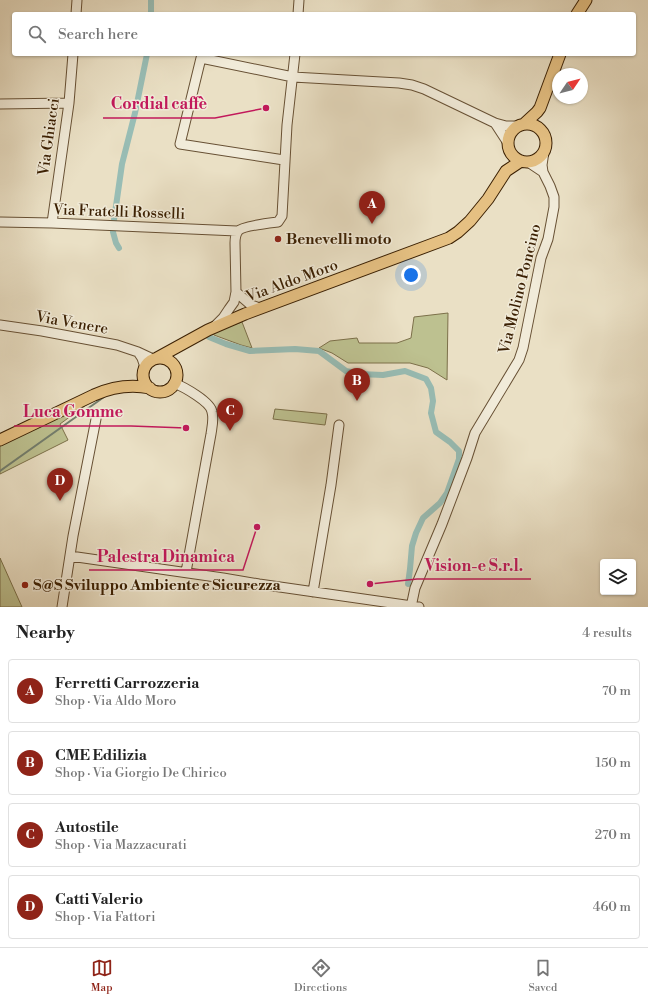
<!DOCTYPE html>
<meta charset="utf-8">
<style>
:root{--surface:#fff;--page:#f6f6f6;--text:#222;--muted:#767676;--line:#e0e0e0;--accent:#8f2418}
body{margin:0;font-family:"Libre Bodoni",serif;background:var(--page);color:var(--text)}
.controls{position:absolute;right:12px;bottom:12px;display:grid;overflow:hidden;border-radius:4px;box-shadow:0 1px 3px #0004}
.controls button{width:36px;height:36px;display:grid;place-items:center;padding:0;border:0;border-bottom:1px solid var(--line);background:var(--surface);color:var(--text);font:20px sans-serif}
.compass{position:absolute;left:552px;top:68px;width:36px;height:36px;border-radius:50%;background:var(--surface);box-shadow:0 1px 3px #0004;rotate:55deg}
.you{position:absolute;left:411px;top:275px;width:14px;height:14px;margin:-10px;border:3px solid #fff;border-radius:50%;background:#1a73e8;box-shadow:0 0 0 6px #1a73e833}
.badge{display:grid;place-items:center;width:26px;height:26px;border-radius:50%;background:var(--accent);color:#fff;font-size:13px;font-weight:700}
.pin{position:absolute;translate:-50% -33px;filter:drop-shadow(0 1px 2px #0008)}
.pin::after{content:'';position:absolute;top:21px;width:14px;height:12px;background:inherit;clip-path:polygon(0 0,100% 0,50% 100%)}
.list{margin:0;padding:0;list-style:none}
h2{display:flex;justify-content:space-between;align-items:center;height:52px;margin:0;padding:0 16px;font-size:17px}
h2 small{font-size:13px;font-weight:400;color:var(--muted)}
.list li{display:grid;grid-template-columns:26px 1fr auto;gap:12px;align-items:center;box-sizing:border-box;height:64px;margin:0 8px 8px;padding:0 8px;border:1px solid var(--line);border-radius:4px}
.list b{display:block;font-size:15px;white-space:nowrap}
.list p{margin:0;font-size:13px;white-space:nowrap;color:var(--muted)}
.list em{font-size:13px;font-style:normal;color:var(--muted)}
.icon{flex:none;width:22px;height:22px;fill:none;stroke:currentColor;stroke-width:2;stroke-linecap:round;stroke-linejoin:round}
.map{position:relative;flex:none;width:648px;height:607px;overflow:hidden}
.search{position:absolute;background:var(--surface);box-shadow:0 1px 3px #0004;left:12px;right:12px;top:12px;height:44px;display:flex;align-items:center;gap:10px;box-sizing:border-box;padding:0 14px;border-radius:4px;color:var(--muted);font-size:15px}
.sheet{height:340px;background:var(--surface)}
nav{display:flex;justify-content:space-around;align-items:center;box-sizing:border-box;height:56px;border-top:1px solid var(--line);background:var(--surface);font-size:11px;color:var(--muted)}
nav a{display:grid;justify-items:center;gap:2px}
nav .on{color:var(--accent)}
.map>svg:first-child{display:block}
.green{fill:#bdc190;stroke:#7c704a}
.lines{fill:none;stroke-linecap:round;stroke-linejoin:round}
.stream{stroke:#737e6e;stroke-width:2}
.canal{stroke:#98bdb5;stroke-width:6}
.minor-casing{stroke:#675034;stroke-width:11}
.major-casing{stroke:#3b2003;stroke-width:13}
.minor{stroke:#f1ebd9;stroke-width:9}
.major{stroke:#e5c082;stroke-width:11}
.poi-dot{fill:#8f2418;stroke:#f1ebd9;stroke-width:1.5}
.labels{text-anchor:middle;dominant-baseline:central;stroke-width:3;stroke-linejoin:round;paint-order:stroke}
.street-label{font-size:15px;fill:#3b2003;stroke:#f1ebd9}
.poi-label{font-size:15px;font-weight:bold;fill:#3b2003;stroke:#f1ebd9;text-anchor:start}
.leader{fill:none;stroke:#c2185b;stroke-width:1.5}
.callout-dot{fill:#c2185b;stroke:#f1ebd9;stroke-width:1.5}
.callout-label{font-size:16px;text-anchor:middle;font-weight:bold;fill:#c2185b;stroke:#f1ebd9;stroke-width:3;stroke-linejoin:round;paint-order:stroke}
</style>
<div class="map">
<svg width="648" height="607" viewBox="0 0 648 607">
<rect width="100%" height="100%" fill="#eae0c5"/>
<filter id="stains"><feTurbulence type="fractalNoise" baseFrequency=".005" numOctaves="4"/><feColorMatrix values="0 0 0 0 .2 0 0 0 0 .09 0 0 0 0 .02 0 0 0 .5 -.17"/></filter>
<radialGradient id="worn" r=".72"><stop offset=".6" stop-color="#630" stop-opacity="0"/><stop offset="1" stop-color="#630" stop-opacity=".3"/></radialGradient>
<path class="green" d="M 448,313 L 447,380 L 428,368 L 410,363 L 348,363 L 332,353 L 319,348 L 330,341 L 357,338 L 359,343 L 397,343 L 411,338 L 414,317 Z
M 242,322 L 252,348 L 241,345 L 214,335 L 211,332 Z
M 93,400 L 60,424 L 68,440 L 0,474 L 0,443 Z
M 275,409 L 327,414 L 325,425 L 273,419 Z
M 0,558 L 22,607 L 0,607 Z"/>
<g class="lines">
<path class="stream" d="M 0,471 L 104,397"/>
<path class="canal" d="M 151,0 L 151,14
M 119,248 L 116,243 L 113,232 L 114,220 L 122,164 L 135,113 L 147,54
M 209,337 L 226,344 L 250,351 L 295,349 L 319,351 L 346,371 L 359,374 L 383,375 L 405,371 L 426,379 L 431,388 L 433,401 L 431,413 L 436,432 L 450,442 L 459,451 L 459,459 L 447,493 L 440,503 L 423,518 L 416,533 L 412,546 L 410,569 L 408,584"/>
<g class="minor-casing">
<path id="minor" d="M 76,14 L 77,0
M 298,14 L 299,0
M 0,104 L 69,103
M 495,123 L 508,143
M 284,160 L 180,144 L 201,58 L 293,77 L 399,83 L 412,85 L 424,89 L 495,123 L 506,126 L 518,126
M 528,162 L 543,172
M 0,222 L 52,223 L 237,231
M 52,223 L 69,103 L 73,54
M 236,292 L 251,305 L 260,308
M 0,325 L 42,331 L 117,345 L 138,352 L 153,359
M 215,326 L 223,318 L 229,309 L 234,302 L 236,292 L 235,243 C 235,239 235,235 238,231 C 242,226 270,223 278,222 L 282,216 L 287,125 L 295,54
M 138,352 L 142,358 L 145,367
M 174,383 C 184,387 211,402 212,412 C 214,419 212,427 211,434 L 186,572
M 70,556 L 223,578 L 259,584 L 419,607
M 313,592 L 331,485 L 339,425
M 62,607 L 73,536 L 96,419
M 411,607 L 415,588 L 442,524 L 467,458 L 475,433 L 519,360 L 523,348 L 541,258 L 548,239 L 554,207 L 554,197 L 550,186 L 543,172 L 542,165 L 544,152"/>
</g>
<g class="major-casing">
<path id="major" d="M 577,14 L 586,0
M 524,124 L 537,112 L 540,108 L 560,54
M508 143a19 19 0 1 1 38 0a19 19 0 1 1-38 0Z
M 157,358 L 208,330 L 245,314 L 449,238 L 458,232 L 470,221 L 488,199 L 506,171 L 521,161
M143 375a17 17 0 1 1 34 0a17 17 0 1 1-34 0Z
M 0,440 L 94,395 C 112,387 130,384 150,388"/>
</g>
<use href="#minor" class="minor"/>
<use href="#major" class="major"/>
</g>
<g class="poi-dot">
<circle cx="278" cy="239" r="4"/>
<circle cx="25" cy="585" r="4"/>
</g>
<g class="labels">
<g class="street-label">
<text transform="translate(49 137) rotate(-82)">Via Ghiacci</text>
<text transform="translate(119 212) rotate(2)">Via Fratelli Rosselli</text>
<text transform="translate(292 281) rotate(-20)">Via Aldo Moro</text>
<text transform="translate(520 289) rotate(-76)">Via Molino Poncino</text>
<text transform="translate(72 323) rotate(10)">Via Venere</text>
</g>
<g class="poi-label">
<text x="286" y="239">Benevelli moto</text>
<text x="33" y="585">S@S Sviluppo Ambiente e Sicurezza</text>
</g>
</g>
<path class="leader" d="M266 108L215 118H103M186 428L131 426H14M257 527L243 570H89M370 584L417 579H531"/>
<g class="callout-dot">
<circle cx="266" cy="108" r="4"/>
<circle cx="186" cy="428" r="4"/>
<circle cx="257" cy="527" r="4"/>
<circle cx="370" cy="584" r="4"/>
</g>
<g class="callout-label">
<text x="159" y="109">Cordial caffè</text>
<text x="73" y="417">Luca Gomme</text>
<text x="166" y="562">Palestra Dinamica</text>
<text x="474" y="571">Vision-e S.r.l.</text>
</g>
<rect width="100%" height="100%" filter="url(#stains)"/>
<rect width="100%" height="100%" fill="url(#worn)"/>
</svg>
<div class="controls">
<button><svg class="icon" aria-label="layers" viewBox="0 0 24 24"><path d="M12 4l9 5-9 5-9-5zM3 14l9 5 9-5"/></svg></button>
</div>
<svg class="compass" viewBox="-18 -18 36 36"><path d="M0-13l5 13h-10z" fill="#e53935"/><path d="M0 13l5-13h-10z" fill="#767676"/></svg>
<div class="you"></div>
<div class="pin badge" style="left:372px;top:224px">A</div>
<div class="pin badge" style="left:357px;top:401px">B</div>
<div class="pin badge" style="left:230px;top:431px">C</div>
<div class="pin badge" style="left:60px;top:501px">D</div>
<div class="search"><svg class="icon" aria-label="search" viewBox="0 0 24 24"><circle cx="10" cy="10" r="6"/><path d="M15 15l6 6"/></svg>Search here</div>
</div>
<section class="sheet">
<h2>Nearby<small>4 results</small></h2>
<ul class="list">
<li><span class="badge">A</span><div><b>Ferretti Carrozzeria</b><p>Shop · Via Aldo Moro</p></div><em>70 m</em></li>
<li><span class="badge">B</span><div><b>CME Edilizia</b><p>Shop · Via Giorgio De Chirico</p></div><em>150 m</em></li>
<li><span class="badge">C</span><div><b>Autostile</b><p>Shop · Via Mazzacurati</p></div><em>270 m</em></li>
<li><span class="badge">D</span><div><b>Catti Valerio</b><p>Shop · Via Fattori</p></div><em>460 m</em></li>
</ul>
</section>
<nav>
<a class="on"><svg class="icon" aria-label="map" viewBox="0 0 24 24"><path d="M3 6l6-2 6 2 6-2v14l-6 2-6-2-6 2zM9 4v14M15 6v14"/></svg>Map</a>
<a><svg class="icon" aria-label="directions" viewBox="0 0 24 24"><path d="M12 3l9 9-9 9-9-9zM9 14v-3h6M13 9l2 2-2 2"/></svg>Directions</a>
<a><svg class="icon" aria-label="saved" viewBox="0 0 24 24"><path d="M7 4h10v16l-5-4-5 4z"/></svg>Saved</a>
</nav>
